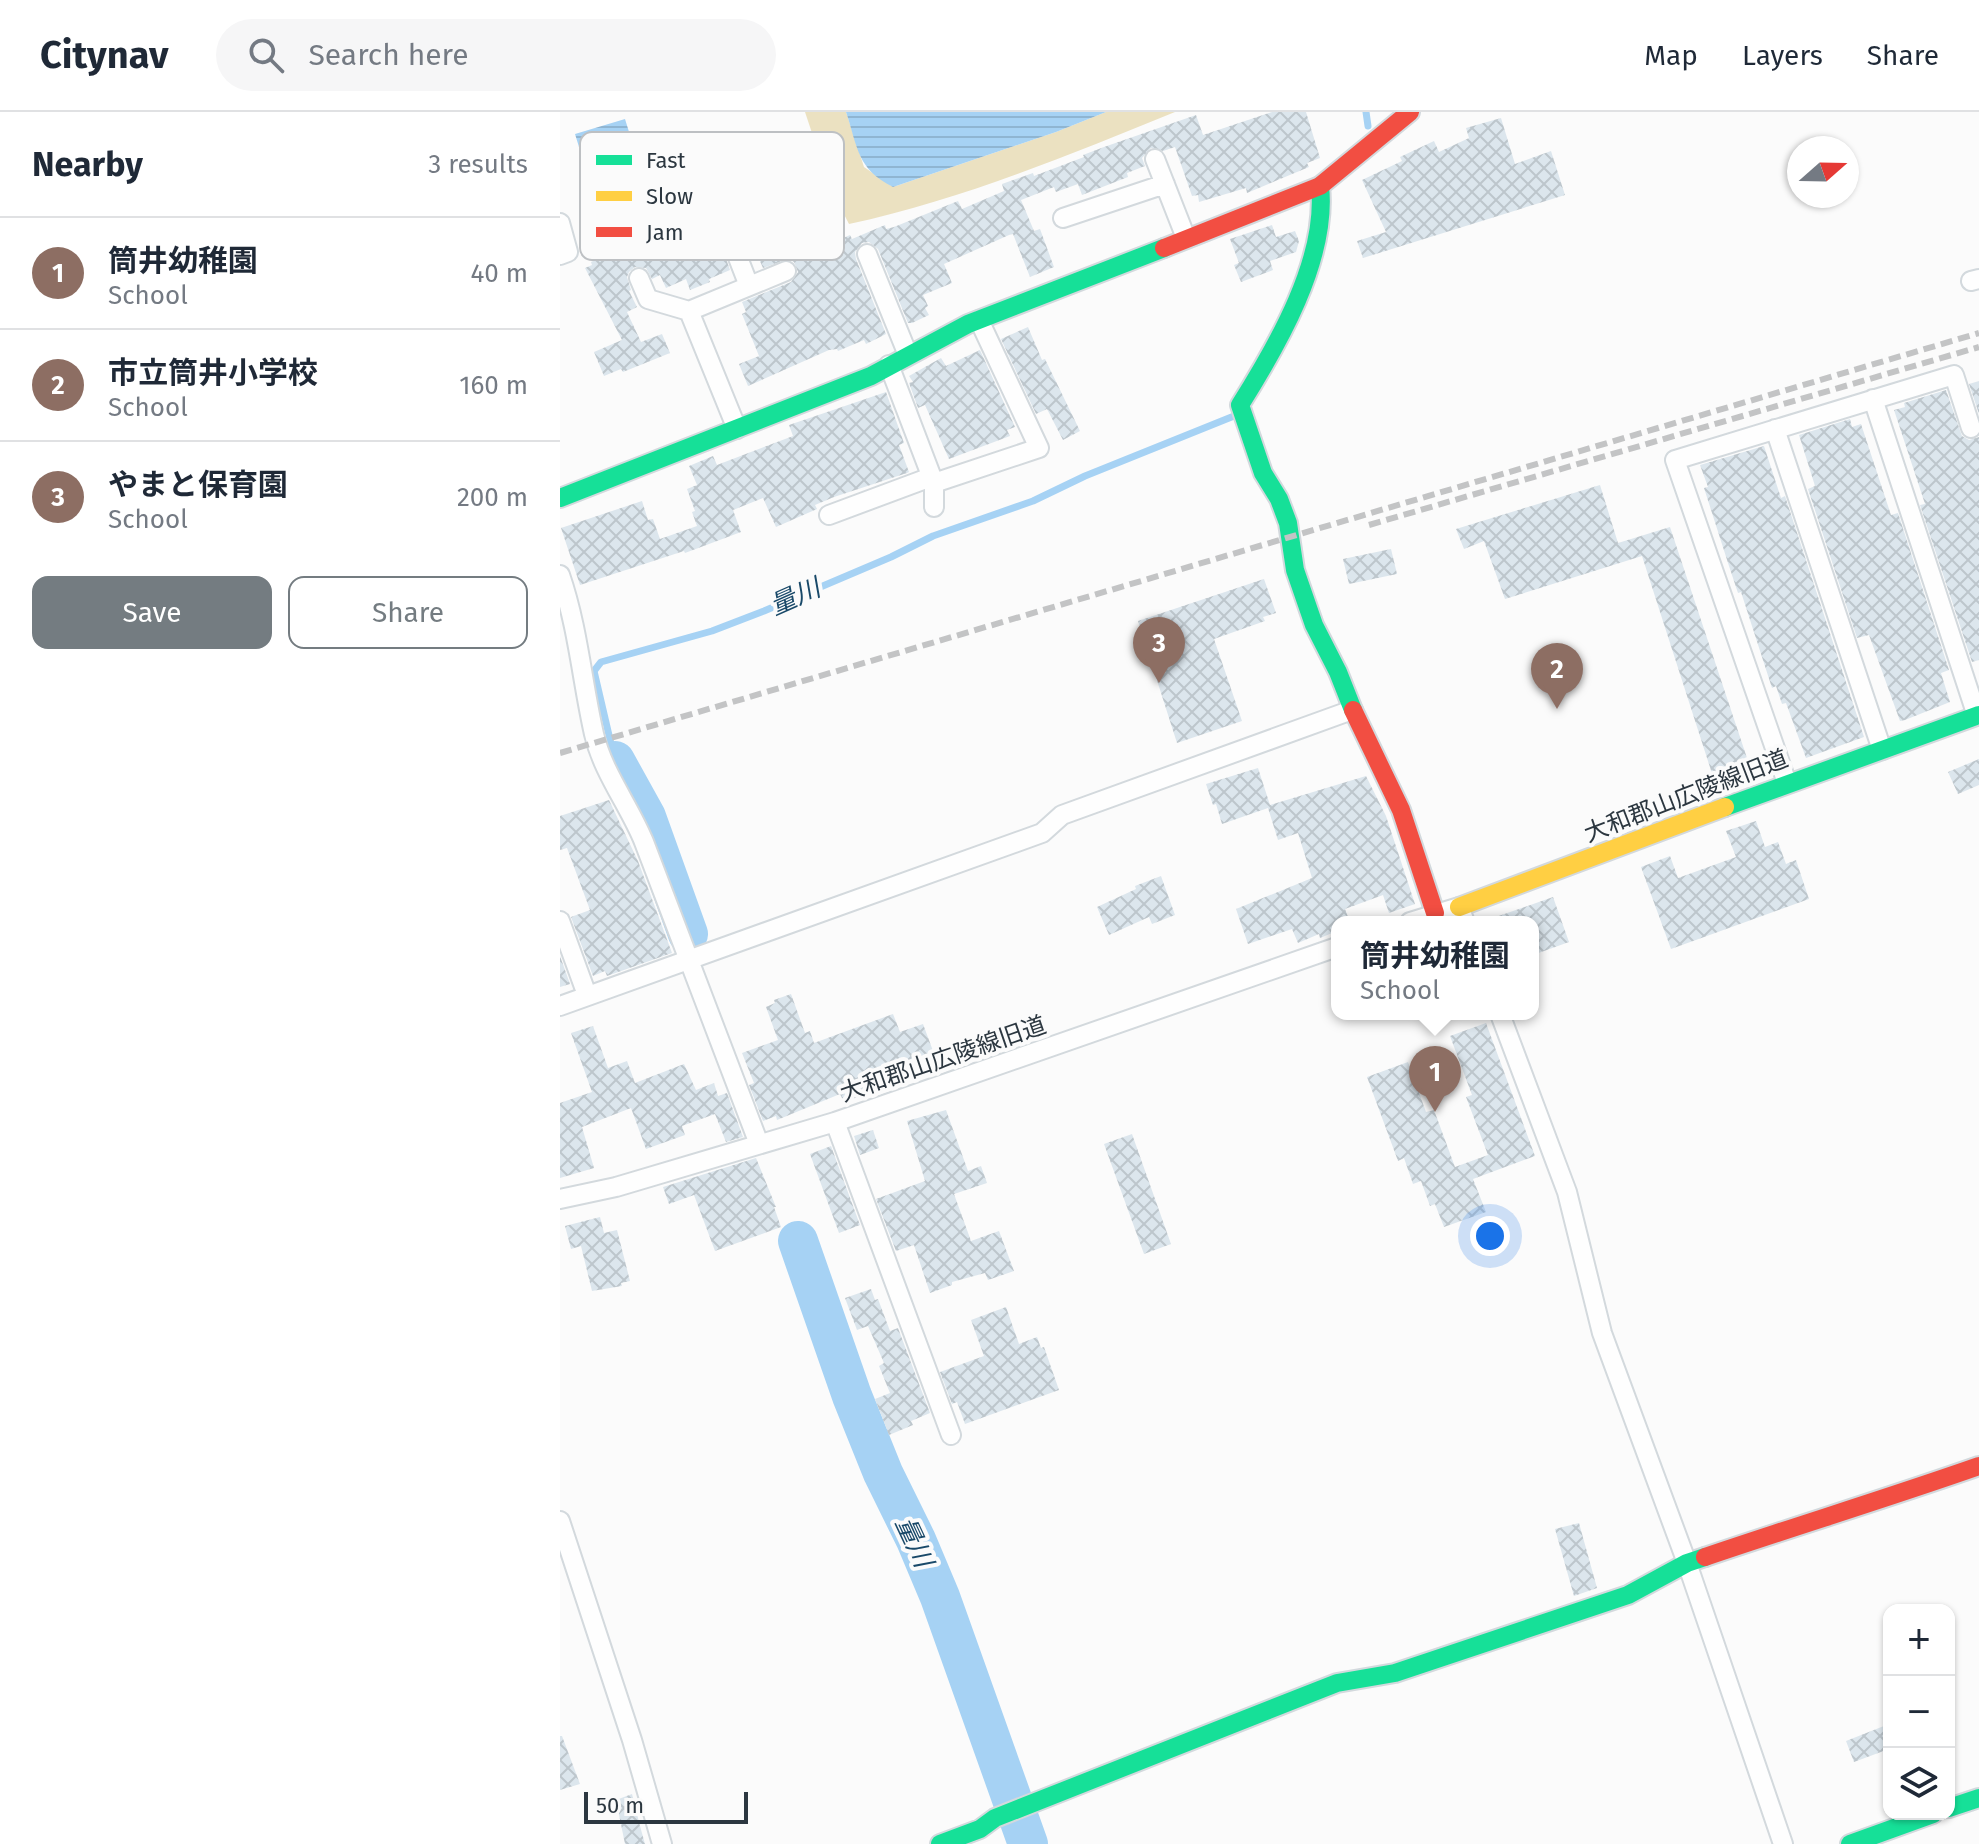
<!DOCTYPE html>
<meta charset="utf-8">
<style>
:root{--surface:#fff;--page:#f6f6f7;--text:#1f2937;--muted:#747a83;--line:#e0e1e3;--accent:#747c81}
body{margin:0;font-family:"Fira Sans","Noto Sans JP",sans-serif;background:var(--page);color:var(--text)}
.controls{position:absolute;right:24px;bottom:24px;display:grid;overflow:hidden;border-radius:16px;box-shadow:0 2px 6px #0004}
.controls button{width:72px;height:72px;display:grid;place-items:center;padding:0;border:0;border-bottom:2px solid var(--line);background:var(--surface);color:var(--text);font:40px sans-serif}
.compass{position:absolute;left:1227px;top:24px;width:72px;height:72px;border-radius:50%;background:var(--surface);box-shadow:0 2px 6px #0004;rotate:70deg}
.scale{position:absolute;left:24px;bottom:20px;width:164px;box-sizing:border-box;padding-left:8px;border:4px solid #2c3740;border-top:0;font-size:22px;line-height:28px;white-space:nowrap;color:#2c3740;-webkit-text-stroke:6px #fbfbfb;paint-order:stroke}
.you{position:absolute;left:930px;top:1124px;width:28px;height:28px;margin:-20px;border:6px solid #fff;border-radius:50%;background:#1a73e8;box-shadow:0 0 0 12px #1a73e833}
.badge{display:grid;place-items:center;width:52px;height:52px;border-radius:50%;background:var(--accent);color:#fff;font-size:26px;font-weight:700}
.pin{position:absolute;translate:-50% -66px;filter:drop-shadow(0 2px 4px #0008)}
.pin::after{content:'';position:absolute;top:42px;width:28px;height:24px;background:inherit;clip-path:polygon(0 0,100% 0,50% 100%)}
.popup{position:absolute;left:771px;top:804px;width:208px;height:104px;box-sizing:border-box;display:grid;place-content:center;border-radius:16px;background:var(--surface);filter:drop-shadow(0 2px 6px #0005);font-size:26px;white-space:nowrap;color:var(--muted)}
.popup b{font-size:30px;color:var(--text)}
.popup::after{content:'';position:absolute;left:50%;top:100%;margin-left:-16px;border:16px solid transparent;border-top-color:var(--surface)}
.list{margin:0;padding:0;list-style:none}
h2{display:flex;justify-content:space-between;align-items:center;height:104px;margin:0;padding:0 32px;font-size:34px}
h2 small{font-size:26px;font-weight:400;color:var(--muted)}
.list li{display:grid;grid-template-columns:52px 1fr auto;gap:24px;align-items:center;box-sizing:border-box;height:112px;padding:0 32px;border-top:2px solid var(--line)}
.list b{display:block;font-size:30px;white-space:nowrap}
.list p{margin:0;font-size:26px;white-space:nowrap;color:var(--muted)}
.list em{font-size:26px;font-style:normal;color:var(--muted)}
.actions{display:flex;gap:16px;padding:24px 32px}
.actions a{flex:1;padding:18px 0;border:2px solid var(--accent);border-radius:16px;text-align:center;font-size:28px;color:var(--accent)}
.actions .main{background:var(--accent);color:#fff}
.icon{flex:none;width:44px;height:44px;fill:none;stroke:currentColor;stroke-width:2;stroke-linecap:round;stroke-linejoin:round}
.map{position:relative;flex:none;width:1419px;height:1732px;overflow:hidden}
header{display:flex;align-items:center;gap:48px;box-sizing:border-box;height:112px;padding:0 40px;background:var(--surface);border-bottom:2px solid var(--line)}
header strong{font-size:38px}
nav{display:flex;gap:44px;margin-inline-start:auto;font-size:28px}
.search{width:560px;height:72px;background:var(--page);display:flex;align-items:center;gap:20px;box-sizing:border-box;padding:0 28px;border-radius:44px;color:var(--muted);font-size:30px}
main{display:flex}
aside{flex:1;background:var(--surface)}
.map>svg:first-child{display:block}
.grass{fill:#ebe1c1}
.water{fill:url(#water-rules)}
.lines{fill:none;stroke-linecap:round;stroke-linejoin:round}
.stream{stroke:#a6d2f4;stroke-width:7}
.river{stroke:#a6d2f4;stroke-width:40}
.building{fill:url(#building-cross-hatch)}
.street-casing{stroke:#d3d9dd;stroke-width:22}
.fast-casing{stroke:#d3d9dd;stroke-width:22}
.slow-casing{stroke:#d3d9dd;stroke-width:22}
.jam-casing{stroke:#d3d9dd;stroke-width:22}
.street{stroke:#fefefe;stroke-width:18}
.fast{stroke:#16e098;stroke-width:18}
.slow{stroke:#ffcf43;stroke-width:18}
.jam{stroke:#f24e42;stroke-width:18}
.rail{stroke:#c3c4c5;stroke-width:6;stroke-dasharray:12 6;stroke-linecap:butt}
.labels{text-anchor:middle;dominant-baseline:central;stroke-width:8;stroke-linejoin:round;paint-order:stroke}
.street-label{font-size:24px;fill:#2c3740;stroke:#fbfbfb}
.water-label{font-size:26px;font-style:italic;fill:#194969;stroke:#fbfbfb}
.key{fill:#fbfbfb;stroke:#bdc0c3;stroke-width:2}
.key-label{font-size:22px;fill:#2c3740}
</style>
<header>
<strong>Citynav</strong>
<div class="search"><svg class="icon" aria-label="search" viewBox="0 0 24 24"><circle cx="10" cy="10" r="6"/><path d="M15 15l6 6"/></svg>Search here</div>
<nav><a>Map</a><a>Layers</a><a>Share</a></nav>
</header>
<main>
<aside>
<h2>Nearby<small>3 results</small></h2>
<ul class="list">
<li><span class="badge" style="background:#8d6e63">1</span><div><b>筒井幼稚園</b><p>School</p></div><em>40 m</em></li>
<li><span class="badge" style="background:#8d6e63">2</span><div><b>市立筒井小学校</b><p>School</p></div><em>160 m</em></li>
<li><span class="badge" style="background:#8d6e63">3</span><div><b>やまと保育園</b><p>School</p></div><em>200 m</em></li>
</ul>
<div class="actions"><a class="main">Save</a><a>Share</a></div>
</aside>
<div class="map">
<svg width="1419" height="1732" viewBox="0 0 1419 1732">
<defs>
<pattern id="water-rules" width="6" height="5" patternUnits="userSpaceOnUse" patternTransform="scale(2)"><rect width="6" height="5" fill="#a6d2f4"/><path d="M0 2.5h6" fill="none" stroke="#8fb5d2"/></pattern>
<pattern id="building-cross-hatch" width="8" height="8" patternUnits="userSpaceOnUse" patternTransform="scale(2)"><rect width="8" height="8" fill="#dce6ed"/><path d="M0 0l8 8M0 8l8-8" fill="none" stroke="#bdc6cc"/></pattern>
</defs>
<rect width="100%" height="100%" fill="#fbfbfb"/>
<path class="grass" d="M 245,0 L 286,0 L 304,55 L 333,75 L 496,20 L 546,0 L 615,0 C 509,43 401,88 289,112 L 270,75 Z"/>
<path class="water" d="M 286,0 L 546,0 L 496,20 L 333,75 C 297,57 298,36 286,0 Z
M 65,7 L 89,84 L 39,100 L 15,22 Z"/>
<g class="lines">
<path class="stream" d="M 806,0 L 808,14
M 55,649 L 34,559 L 41,550 L 152,519 L 204,499 L 331,445 L 373,424 L 473,389 L 525,364 L 679,302"/>
<path class="river" d="M 55,649 L 86,705 L 128,822
M 238,1129 L 292,1284 L 323,1361 L 356,1428 L 380,1485 L 468,1732"/>
</g>
<path class="building" d="M 712,0 L 746,0 L 760,46 L 747,51 L 749,55 L 687,81 L 686,76 L 639,90 L 638,83 L 632,84 L 615,35 L 603,39 L 591,36 L 582,46 L 585,54 L 567,61 L 568,65 L 522,83 L 518,72 L 496,80 L 494,75 L 461,88 L 474,119 L 480,117 L 494,155 L 470,165 L 453,122 L 449,123 L 384,152 L 392,171 L 363,183 L 368,194 L 365,196 L 369,203 L 352,211 L 348,211 L 318,137 L 309,130 L 302,131 L 295,140 L 296,147 L 326,222 L 306,232 L 304,228 L 278,239 L 277,237 L 269,238 L 188,274 L 179,252 L 199,244 L 182,202 L 186,200 L 182,190 L 231,170 L 238,160 L 234,150 L 228,147 L 203,156 L 199,147 L 192,149 L 181,120 L 173,113 L 165,114 L 158,124 L 170,158 L 149,167 L 150,170 L 130,178 L 126,167 L 106,176 L 100,163 L 92,167 L 86,156 L 75,155 L 69,160 L 67,165 L 71,178 L 69,179 L 77,195 L 67,200 L 81,230 L 102,222 L 110,241 L 63,260 L 61,257 L 44,264 L 34,240 L 62,228 L 25,156 L 32,153 L 31,150 L 52,140 L 53,144 L 114,116 L 106,92 L 187,66 L 197,99 L 203,96 L 209,111 L 214,109 L 216,112 L 221,110 L 233,128 L 240,125 L 246,142 L 290,123 L 292,127 L 325,113 L 326,117 L 334,115 L 398,89 L 402,97 L 444,79 L 442,72 L 473,61 L 474,64 L 524,45 L 523,43 L 544,35 L 636,3 L 643,23 Z
M 941,6 L 955,52 L 991,39 L 1005,83 L 803,146 L 797,129 L 826,120 L 802,68 L 842,49 L 840,45 L 874,29 L 879,40 L 909,26 L 906,16 Z
M 712,113 L 716,125 L 735,119 L 739,129 L 736,140 L 710,149 L 713,158 L 681,170 L 674,153 L 679,151 L 670,127 Z
M 468,215 L 482,248 L 485,247 L 520,319 L 503,328 L 487,297 L 476,302 L 441,227 Z
M 420,238 L 455,315 L 447,318 L 450,324 L 389,347 L 365,293 L 358,296 L 349,271 L 353,270 L 349,264 L 381,246 L 386,254 Z
M 1419,269 L 1419,302 L 1409,272 Z
M 1386,278 L 1402,324 L 1409,328 L 1419,325 L 1419,548 L 1412,550 L 1360,393 L 1365,392 L 1334,298 L 1345,295 L 1344,291 Z
M 326,280 L 344,331 L 339,333 L 349,360 L 347,361 L 274,385 L 255,393 L 257,397 L 216,415 L 203,386 L 173,398 L 181,420 L 125,441 L 124,439 L 20,473 L 1,416 L 82,389 L 88,408 L 93,407 L 100,427 L 137,414 L 132,400 L 135,399 L 127,377 L 137,373 L 129,354 L 153,344 L 157,353 L 233,324 L 229,313 Z
M 1290,307 L 1292,315 L 1301,312 L 1331,403 L 1338,401 L 1389,558 L 1381,561 L 1390,590 L 1345,608 L 1340,609 L 1309,523 L 1297,526 L 1248,377 L 1255,374 L 1239,323 Z
M 1204,334 L 1221,386 L 1225,384 L 1304,625 L 1246,646 L 1226,591 L 1222,592 L 1216,574 L 1212,576 L 1181,480 L 1178,481 L 1169,454 L 1144,376 L 1148,375 L 1140,353 Z
M 1040,373 L 1058,431 L 1110,415 L 1193,664 L 1157,677 L 1082,444 L 945,487 L 924,429 L 904,437 L 896,417 Z
M 831,437 L 837,462 L 789,472 L 783,447 Z
M 704,467 L 716,501 L 703,505 L 705,509 L 654,527 L 682,609 L 617,631 L 578,509 Z
M 1419,647 L 1419,673 L 1398,682 L 1388,660 Z
M 698,656 L 710,693 L 806,664 L 826,704 L 855,792 L 829,801 L 823,783 L 785,797 L 790,810 L 777,810 L 777,819 L 760,826 L 759,822 L 738,831 L 732,817 L 688,832 L 676,797 L 752,766 L 738,721 L 718,728 L 708,696 L 662,712 L 656,692 L 653,693 L 646,672 Z
M 49,688 L 78,749 L 112,841 L 47,864 L 45,859 L 33,864 L 11,805 L 30,798 L 7,736 L 0,738 L 0,704 Z
M 1196,709 L 1205,735 L 1218,730 L 1226,752 L 1236,748 L 1249,787 L 1111,837 L 1081,755 L 1110,744 L 1118,766 L 1176,745 L 1166,719 Z
M 601,764 L 615,803 L 592,812 L 589,805 L 549,823 L 537,795 L 576,777 L 575,774 Z
M 993,785 L 1009,830 L 973,843 L 973,810 L 930,810 L 930,807 Z
M 0,844 L 10,872 L 0,875 Z
M 231,882 L 245,921 L 250,919 L 254,931 L 333,902 L 340,920 L 363,912 L 376,947 L 360,953 L 362,958 L 324,971 L 325,975 L 284,990 L 280,982 L 217,1008 L 216,1004 L 203,1009 L 189,973 L 194,971 L 182,941 L 218,928 L 206,895 L 215,891 L 214,888 Z
M 926,911 L 975,1044 L 913,1067 L 926,1100 L 884,1115 L 875,1092 L 870,1094 L 861,1069 L 853,1072 L 844,1046 L 838,1049 L 807,965 L 848,950 L 866,1000 L 874,998 L 895,1055 L 928,1043 L 906,985 L 912,983 L 890,924 Z
M 33,914 L 48,956 L 67,949 L 75,971 L 124,952 L 136,978 L 154,971 L 158,984 L 167,981 L 183,1025 L 166,1030 L 155,1002 L 122,1014 L 125,1023 L 86,1037 L 71,996 L 22,1015 L 34,1056 L 0,1066 L 0,991 L 32,980 L 11,921 Z
M 386,998 L 408,1059 L 421,1054 L 427,1071 L 394,1082 L 411,1129 L 439,1119 L 454,1159 L 428,1168 L 425,1161 L 392,1170 L 392,1173 L 370,1181 L 354,1133 L 336,1139 L 316,1087 L 365,1069 L 347,1009 Z
M 313,1018 L 319,1036 L 300,1043 L 294,1024 Z
M 572,1022 L 611,1132 L 584,1142 L 544,1032 Z
M 271,1034 L 300,1113 L 279,1121 L 250,1042 Z
M 196,1046 L 216,1095 L 214,1095 L 221,1115 L 155,1139 L 134,1083 L 109,1092 L 103,1075 Z
M 40,1105 L 44,1121 L 57,1118 L 70,1169 L 61,1171 L 62,1174 L 32,1179 L 21,1134 L 11,1137 L 5,1114 Z
M 311,1177 L 315,1188 L 318,1187 L 330,1219 L 338,1216 L 370,1301 L 351,1309 L 353,1313 L 329,1323 L 315,1287 L 330,1281 L 319,1254 L 324,1251 L 308,1214 L 297,1218 L 285,1186 Z
M 446,1195 L 459,1232 L 477,1225 L 481,1236 L 484,1235 L 499,1278 L 405,1312 L 397,1290 L 392,1292 L 380,1260 L 424,1244 L 411,1208 Z
M 1019,1411 L 1037,1476 L 1014,1484 L 995,1417 Z
M 1329,1612 L 1329,1637 L 1294,1650 L 1286,1629 Z
M 0,1624 L 2,1624 L 20,1672 L 0,1678 Z
M 72,1682 L 80,1714 L 85,1732 L 65,1732 L 56,1688 Z"/>
<g class="lines">
<g class="street-casing">
<path id="street" d="M 595,47 L 626,126
M 503,106 L 605,72
M 0,111 L 8,140 L 0,143
M 170,125 L 189,174
M 307,142 L 348,243
M 79,166 L 88,187 L 129,199
M 1411,169 L 1419,167
M 329,253 L 374,371 L 374,395
M 1313,287 L 1417,604
M 177,317 L 129,199 L 226,159
M 1215,317 L 1322,638
M 374,371 L 479,336 L 419,208
M 269,403 L 371,365
M 0,463 C 18,515 22,569 34,622 C 43,661 69,693 84,730 L 199,1032
M 1227,671 L 1115,348 L 1394,263 L 1411,316
M 0,809 L 27,883
M 850,810 L 899,795 L 905,810
M 0,894 L 482,721 L 502,703 L 792,598
M 940,902 L 1007,1080 L 1042,1221 L 1127,1451 L 1223,1732
M 275,1010 L 391,1323
M 0,1087 L 56,1075 L 275,1010 L 777,835
M 0,1409 L 72,1628 L 102,1732"/>
</g>
<g class="fast-casing">
<path id="fast" d="M 760,74 C 768,147 717,234 680,293 L 703,361 L 719,387 L 728,411 L 735,458 L 754,513 L 778,560 L 793,598
M 0,386 L 311,264 L 408,212 L 604,136
M 1165,695 L 1419,603
M 1389,1696 L 1419,1686
M 380,1732 L 420,1717 L 435,1706 L 777,1571 L 835,1561 L 1068,1483 L 1127,1451 L 1145,1445
M 1290,1732 L 1373,1702"/>
</g>
<g class="slow-casing">
<path id="slow" d="M 899,795 L 1165,695"/>
</g>
<g class="jam-casing">
<path id="jam" d="M 604,136 L 760,74 L 850,0
M 793,598 L 841,698 L 875,801
M 1145,1445 C 1236,1414 1328,1386 1419,1354"/>
</g>
<use href="#street" class="street"/>
<use href="#fast" class="fast"/>
<use href="#slow" class="slow"/>
<use href="#jam" class="jam"/>
<path class="rail" d="M 809,413 L 1419,235
M 0,641 L 1419,221"/>
</g>
<g class="labels">
<g class="street-label">
<text transform="translate(1126 684) rotate(-21)">大和郡山広陵線旧道</text>
<text transform="translate(383 947) rotate(-19)">大和郡山広陵線旧道</text>
</g>
<g class="water-label">
<text transform="translate(235 485) rotate(-24)">量川</text>
<text transform="translate(354 1430) rotate(65)">量川</text>
</g>
</g>
<rect x="20" y="20" width="264" height="128" rx="12" class="key"/>
<rect x="36" y="43" width="36" height="10" fill="#16e098"/>
<rect x="36" y="79" width="36" height="10" fill="#ffcf43"/>
<rect x="36" y="115" width="36" height="10" fill="#f24e42"/>
<g class="key-label">
<text x="86" y="56">Fast</text>
<text x="86" y="92">Slow</text>
<text x="86" y="128">Jam</text>
</g>
</svg>
<div class="controls">
<button>+</button>
<button>−</button>
<button><svg class="icon" aria-label="layers" viewBox="0 0 24 24"><path d="M12 4l9 5-9 5-9-5zM3 14l9 5 9-5"/></svg></button>
</div>
<svg class="compass" viewBox="-18 -18 36 36"><path d="M0-13l5 13h-10z" fill="#e53935"/><path d="M0 13l5-13h-10z" fill="#747a83"/></svg>
<div class="scale">50 m</div>
<div class="you"></div>
<div class="pin badge" style="left:875px;top:1000px;background:#8d6e63">1</div>
<div class="popup"><b>筒井幼稚園</b>School</div>
<div class="pin badge" style="left:997px;top:597px;background:#8d6e63">2</div>
<div class="pin badge" style="left:599px;top:571px;background:#8d6e63">3</div>
</div>
</main>
